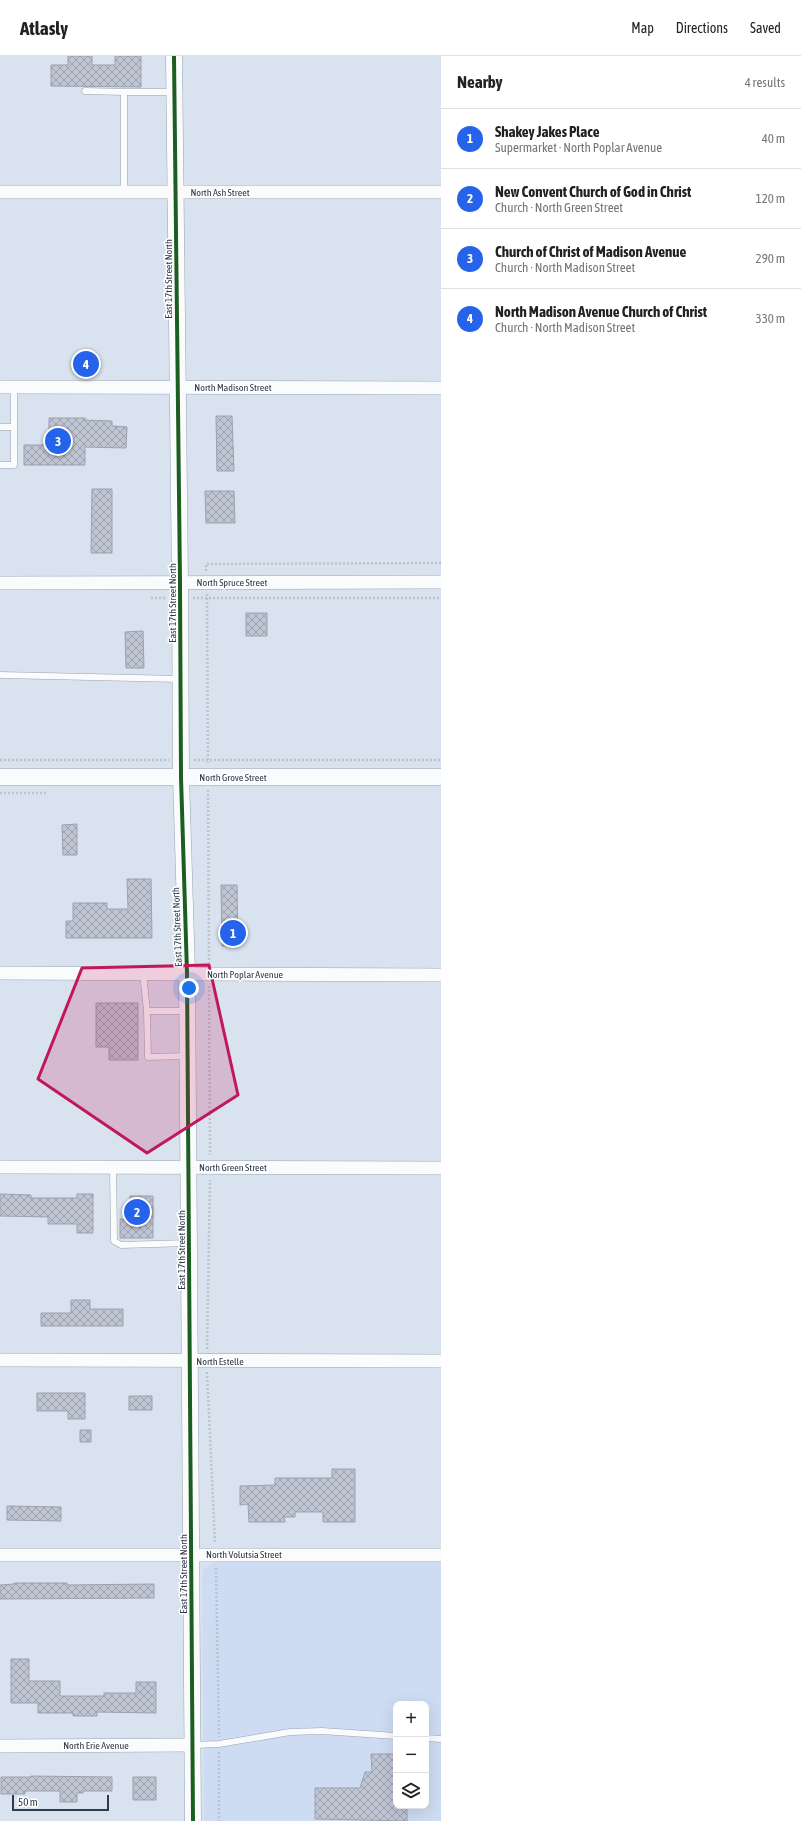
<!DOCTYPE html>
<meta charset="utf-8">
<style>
:root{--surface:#fff;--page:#f2f2f2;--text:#222;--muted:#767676;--line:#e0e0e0;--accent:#2563eb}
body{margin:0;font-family:"Asap Condensed",sans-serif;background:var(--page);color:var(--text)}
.controls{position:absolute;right:12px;bottom:12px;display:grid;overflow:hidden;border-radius:8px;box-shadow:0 4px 16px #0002}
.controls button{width:36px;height:36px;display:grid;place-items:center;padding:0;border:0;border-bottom:1px solid var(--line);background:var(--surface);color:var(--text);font:20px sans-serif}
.scale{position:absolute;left:12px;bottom:10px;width:97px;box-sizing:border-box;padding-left:4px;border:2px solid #2f3a4a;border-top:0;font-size:11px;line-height:14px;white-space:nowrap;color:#2f3a4a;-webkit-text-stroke:3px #fff;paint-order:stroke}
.you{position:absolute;left:189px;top:932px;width:14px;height:14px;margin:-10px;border:3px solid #fff;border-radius:50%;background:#1a73e8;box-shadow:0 0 0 6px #1a73e833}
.badge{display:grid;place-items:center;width:26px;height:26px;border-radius:50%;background:var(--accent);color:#fff;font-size:13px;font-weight:700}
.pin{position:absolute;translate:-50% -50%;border:2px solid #fff;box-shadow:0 1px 4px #0006}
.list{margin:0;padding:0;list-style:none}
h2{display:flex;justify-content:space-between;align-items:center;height:52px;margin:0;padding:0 16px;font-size:17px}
h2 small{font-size:13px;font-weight:400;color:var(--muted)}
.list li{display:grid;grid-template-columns:26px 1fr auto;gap:12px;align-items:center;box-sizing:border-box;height:60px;padding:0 16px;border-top:1px solid var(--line)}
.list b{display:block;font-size:15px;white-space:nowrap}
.list p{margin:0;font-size:13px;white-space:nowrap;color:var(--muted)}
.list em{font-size:13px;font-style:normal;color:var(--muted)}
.icon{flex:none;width:22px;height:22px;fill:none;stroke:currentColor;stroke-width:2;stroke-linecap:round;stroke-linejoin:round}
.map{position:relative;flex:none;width:441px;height:1765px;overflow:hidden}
header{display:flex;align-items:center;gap:24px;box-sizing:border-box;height:56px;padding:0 20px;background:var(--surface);border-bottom:1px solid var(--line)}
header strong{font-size:19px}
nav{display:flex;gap:22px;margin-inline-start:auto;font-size:14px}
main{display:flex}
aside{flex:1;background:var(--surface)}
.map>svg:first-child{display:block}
.built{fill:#cedcf3;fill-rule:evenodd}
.building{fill:url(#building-cross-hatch);stroke:#9ca1af}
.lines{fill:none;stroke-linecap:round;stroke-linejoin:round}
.service-casing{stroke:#9ba3b0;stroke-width:7}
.minor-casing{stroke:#9ba3b0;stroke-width:14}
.tertiary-casing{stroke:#9ba3b0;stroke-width:17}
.path{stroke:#bec3c9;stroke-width:2.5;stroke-dasharray:2 2;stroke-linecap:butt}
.service{stroke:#f9fbfd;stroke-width:6}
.minor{stroke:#f9fbfd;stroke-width:13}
.tertiary{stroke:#f9fbfd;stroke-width:16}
.cycleway-casing{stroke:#fff;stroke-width:6}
.cycleway{stroke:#1b5e20;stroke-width:4}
.marked{fill:#c2185b;fill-opacity:0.2;stroke:#c2185b;stroke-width:3;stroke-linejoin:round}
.labels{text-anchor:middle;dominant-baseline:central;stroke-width:3;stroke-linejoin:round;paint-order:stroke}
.street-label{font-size:10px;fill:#2f3a4a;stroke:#fff}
</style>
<header>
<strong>Atlasly</strong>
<nav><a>Map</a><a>Directions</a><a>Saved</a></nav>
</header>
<main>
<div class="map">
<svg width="441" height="1765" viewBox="0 0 441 1765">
<defs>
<pattern id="building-cross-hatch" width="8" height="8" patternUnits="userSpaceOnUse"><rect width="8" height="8" fill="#c0c5d4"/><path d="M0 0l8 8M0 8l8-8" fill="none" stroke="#9ca1ae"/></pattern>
</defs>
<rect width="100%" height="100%" fill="#d9e2ef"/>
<path class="built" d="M 441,1504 L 441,1765 L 204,1765 L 202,1522 L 204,1513 L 210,1508 L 218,1505 ZM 396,1648 L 426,1648 L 426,1750 L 396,1750 Z"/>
<path class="building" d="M 68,0 L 92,0 L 92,9 L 115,9 L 115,0 L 141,0 L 141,31 L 51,30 L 51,9 L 68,9 Z
M 216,360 L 232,360 L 234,415 L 217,415 Z
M 49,362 L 85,362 L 85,364 L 112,365 L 112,370 L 127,371 L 126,392 L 85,391 L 85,409 L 24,409 L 24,389 L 49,389 Z
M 92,433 L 112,433 L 112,497 L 91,497 Z
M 205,435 L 234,435 L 235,467 L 206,467 Z
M 246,557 L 267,557 L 267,580 L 246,580 Z
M 143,575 L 144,612 L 126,612 L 125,576 Z
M 77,768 L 77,799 L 63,799 L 62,769 Z
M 127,823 L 151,823 L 152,882 L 66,882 L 66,865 L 73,865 L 73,847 L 107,847 L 107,853 L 128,853 Z
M 221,829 L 237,829 L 238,890 L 222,890 Z
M 96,947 L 138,947 L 138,1004 L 109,1004 L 109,991 L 96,991 Z
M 0,1138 L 31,1139 L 31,1142 L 77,1142 L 77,1138 L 93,1138 L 93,1177 L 77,1177 L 77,1168 L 48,1168 L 48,1161 L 0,1160 Z
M 130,1140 L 153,1140 L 153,1182 L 120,1182 L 120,1163 L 130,1163 Z
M 71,1244 L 90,1244 L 90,1253 L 123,1253 L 123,1270 L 41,1270 L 41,1257 L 71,1257 Z
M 37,1337 L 85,1337 L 85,1363 L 68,1363 L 68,1355 L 37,1355 Z
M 129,1340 L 152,1340 L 152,1354 L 129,1354 Z
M 80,1374 L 91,1374 L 91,1386 L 80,1386 Z
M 332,1413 L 355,1413 L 355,1466 L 323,1466 L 323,1456 L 295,1456 L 295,1461 L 284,1461 L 285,1466 L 249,1466 L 248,1448 L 240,1449 L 240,1430 L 275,1429 L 275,1422 L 332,1422 Z
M 7,1450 L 61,1451 L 61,1465 L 7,1464 Z
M 14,1527 L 67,1527 L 67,1529 L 154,1528 L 154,1542 L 0,1543 L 0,1529 L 14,1528 Z
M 11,1603 L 29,1603 L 29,1625 L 60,1625 L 60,1640 L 104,1640 L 104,1637 L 136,1637 L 136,1626 L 156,1626 L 156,1657 L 97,1656 L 97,1660 L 73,1660 L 73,1657 L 38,1657 L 38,1647 L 11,1647 Z
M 371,1698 L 396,1698 L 396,1750 L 407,1750 L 407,1765 L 315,1763 L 315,1732 L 360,1732 L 365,1716 L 372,1716 Z
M 31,1720 L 112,1721 L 112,1735 L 83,1735 L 83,1737 L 77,1737 L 77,1746 L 60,1746 L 60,1735 L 25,1735 L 25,1738 L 1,1738 L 1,1721 L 31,1721 Z
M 133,1721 L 156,1721 L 156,1744 L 133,1744 Z"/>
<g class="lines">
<g class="service-casing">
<path id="service" d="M 85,35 L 124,36
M 124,136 L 124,36 L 174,36
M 0,371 L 14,371
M 0,409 L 14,409 L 14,331
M 0,619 L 180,623
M 143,917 L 147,955
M 187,955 L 147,955 L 148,1001 L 187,1000
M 113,1111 L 114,1185 L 121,1189 L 188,1187
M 426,1682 L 441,1683
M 194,1689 L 219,1688 L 290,1676 L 322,1675 L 396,1680"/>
</g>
<g class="minor-casing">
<path id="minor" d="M 0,136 L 441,136
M 0,331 L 441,332
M 0,527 L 441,526
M 0,917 L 441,919
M 0,1111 L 441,1112
M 0,1304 L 441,1305
M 0,1499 L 441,1499
M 0,1690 L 192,1689"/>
</g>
<g class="tertiary-casing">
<path id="tertiary" d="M 174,0 L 180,527 L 181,721 L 187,917 L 193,1765
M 0,721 L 441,721"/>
</g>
<path class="path" d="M 206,515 L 206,508 L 441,507
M 207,538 L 208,707
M 151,542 L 166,542
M 193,542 L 441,542
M 0,704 L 169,704
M 194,704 L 441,704
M 208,734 L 209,907
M 0,737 L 47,737
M 209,930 L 210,1099
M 207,1293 L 210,1124
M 207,1316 L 215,1487
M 216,1512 L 219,1681
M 219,1696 L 219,1765"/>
<use href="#service" class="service"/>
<use href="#minor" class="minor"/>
<use href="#tertiary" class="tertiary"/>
<g class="cycleway-casing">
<path id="cycleway" d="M 174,0 L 180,527 L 181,721 L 187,917 L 193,1765"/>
</g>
<use href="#cycleway" class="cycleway"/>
</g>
<path class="marked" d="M 209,909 L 238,1039 L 147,1097 L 38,1023 L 82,912 Z"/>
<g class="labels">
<g class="street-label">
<text x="220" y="136">North Ash Street</text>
<text transform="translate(168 223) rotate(-90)">East 17th Street North</text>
<text x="233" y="331">North Madison Street</text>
<text x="232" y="526">North Spruce Street</text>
<text transform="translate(172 547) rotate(-90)">East 17th Street North</text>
<text x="233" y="721">North Grove Street</text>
<text transform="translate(177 871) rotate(-92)">East 17th Street North</text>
<text x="245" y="918">North Poplar Avenue</text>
<text x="233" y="1111">North Green Street</text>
<text transform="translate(181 1194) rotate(-90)">East 17th Street North</text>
<text x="220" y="1305">North Estelle</text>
<text x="244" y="1498">North Volutsia Street</text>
<text transform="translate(183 1518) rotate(-90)">East 17th Street North</text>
<text x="96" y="1689">North Erie Avenue</text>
</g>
</g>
</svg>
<div class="controls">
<button>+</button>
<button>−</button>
<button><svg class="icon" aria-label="layers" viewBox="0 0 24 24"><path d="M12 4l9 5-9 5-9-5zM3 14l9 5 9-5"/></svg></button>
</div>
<div class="scale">50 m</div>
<div class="you"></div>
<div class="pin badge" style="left:233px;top:877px">1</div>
<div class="pin badge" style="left:137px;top:1156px">2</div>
<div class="pin badge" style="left:58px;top:385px">3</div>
<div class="pin badge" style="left:86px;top:308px">4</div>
</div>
<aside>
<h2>Nearby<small>4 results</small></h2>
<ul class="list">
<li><span class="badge">1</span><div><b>Shakey Jakes Place</b><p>Supermarket · North Poplar Avenue</p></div><em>40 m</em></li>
<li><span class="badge">2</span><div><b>New Convent Church of God in Christ</b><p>Church · North Green Street</p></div><em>120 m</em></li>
<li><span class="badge">3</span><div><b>Church of Christ of Madison Avenue</b><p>Church · North Madison Street</p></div><em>290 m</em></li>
<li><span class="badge">4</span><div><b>North Madison Avenue Church of Christ</b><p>Church · North Madison Street</p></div><em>330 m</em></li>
</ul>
</aside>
</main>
